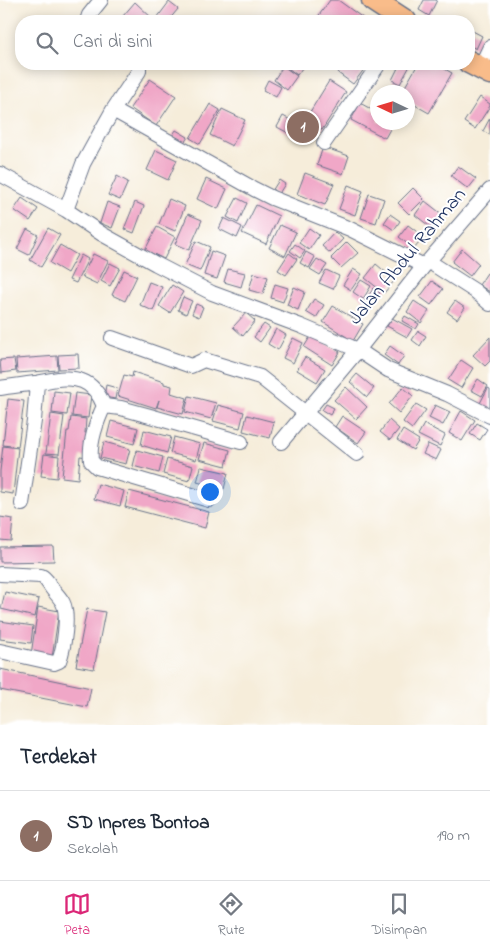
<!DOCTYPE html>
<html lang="id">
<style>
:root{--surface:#fff;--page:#f2f2f3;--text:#1f2937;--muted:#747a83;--line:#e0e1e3;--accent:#db2777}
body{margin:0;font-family:"Indie Flower",sans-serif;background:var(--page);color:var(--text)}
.compass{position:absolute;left:370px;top:85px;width:45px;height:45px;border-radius:50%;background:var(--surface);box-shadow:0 2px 12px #0003;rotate:274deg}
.you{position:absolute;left:209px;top:491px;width:18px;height:18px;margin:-12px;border:4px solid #fff;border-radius:50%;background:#1a73e8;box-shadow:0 0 0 8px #1a73e833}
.badge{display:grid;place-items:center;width:32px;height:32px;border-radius:50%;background:var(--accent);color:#fff;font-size:16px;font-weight:700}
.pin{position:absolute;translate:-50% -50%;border:2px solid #fff;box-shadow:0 1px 5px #0006}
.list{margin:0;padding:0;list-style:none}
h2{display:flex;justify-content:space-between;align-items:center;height:65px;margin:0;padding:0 20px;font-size:21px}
h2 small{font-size:16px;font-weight:400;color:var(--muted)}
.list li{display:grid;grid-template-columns:32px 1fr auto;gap:15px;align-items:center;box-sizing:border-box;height:90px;padding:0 20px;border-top:1px solid var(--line)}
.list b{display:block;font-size:19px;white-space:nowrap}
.list p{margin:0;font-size:16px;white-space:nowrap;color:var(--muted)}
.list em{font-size:16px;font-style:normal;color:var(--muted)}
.icon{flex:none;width:28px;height:28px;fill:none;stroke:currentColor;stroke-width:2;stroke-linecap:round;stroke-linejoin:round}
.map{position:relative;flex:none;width:490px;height:725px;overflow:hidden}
.search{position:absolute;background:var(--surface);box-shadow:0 2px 12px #0003;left:15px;right:15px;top:15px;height:55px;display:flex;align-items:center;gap:12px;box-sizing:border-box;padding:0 18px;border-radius:20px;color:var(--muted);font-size:19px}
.sheet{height:155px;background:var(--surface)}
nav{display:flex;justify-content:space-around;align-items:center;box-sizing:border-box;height:70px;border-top:1px solid var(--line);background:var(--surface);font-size:14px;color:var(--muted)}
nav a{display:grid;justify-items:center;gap:2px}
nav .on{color:var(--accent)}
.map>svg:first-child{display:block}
.building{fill:#f0a7c7}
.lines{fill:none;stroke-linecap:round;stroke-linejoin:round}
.street-casing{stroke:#687289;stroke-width:16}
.primary-casing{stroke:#687289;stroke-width:25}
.street{stroke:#fff;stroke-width:14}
.primary{stroke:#f9bc8a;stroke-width:22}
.labels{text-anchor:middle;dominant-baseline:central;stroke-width:4;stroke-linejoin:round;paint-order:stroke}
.street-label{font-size:20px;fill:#1b2f5e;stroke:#fff}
</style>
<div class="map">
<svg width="490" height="725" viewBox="0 0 490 725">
<rect width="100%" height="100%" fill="#fff"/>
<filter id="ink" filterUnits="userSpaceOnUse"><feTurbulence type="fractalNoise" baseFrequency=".02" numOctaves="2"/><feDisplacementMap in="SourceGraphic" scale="10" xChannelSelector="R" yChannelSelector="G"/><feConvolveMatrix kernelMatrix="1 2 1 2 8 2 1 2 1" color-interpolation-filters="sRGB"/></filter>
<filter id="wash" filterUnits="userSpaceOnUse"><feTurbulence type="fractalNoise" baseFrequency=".0096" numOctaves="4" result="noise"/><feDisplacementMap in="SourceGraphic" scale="20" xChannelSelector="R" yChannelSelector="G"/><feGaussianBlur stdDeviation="1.12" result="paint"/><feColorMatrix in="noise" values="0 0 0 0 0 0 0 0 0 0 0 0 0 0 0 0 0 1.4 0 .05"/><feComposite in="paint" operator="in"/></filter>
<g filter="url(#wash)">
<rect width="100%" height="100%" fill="#f6edda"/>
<g id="blocks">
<path class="building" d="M 330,0 L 338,0 L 367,21 L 323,21 L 317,18 Z
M 424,0 L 437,0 L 429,16 L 419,10 Z
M 135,2 L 155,21 L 128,21 L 123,16 Z
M 169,2 L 178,9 L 168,21 L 162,21 L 157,18 Z
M 469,29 L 482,36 L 476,49 L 469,45 Z
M 285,64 L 305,64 L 297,75 L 284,65 Z
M 345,64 L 368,64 L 353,84 L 338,73 Z
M 400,64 L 411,64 L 400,84 L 392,80 Z
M 418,64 L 436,64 L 452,73 L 429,113 L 408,101 L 408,92 L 402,92 Z
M 283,66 L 297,76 L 287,90 L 274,80 Z
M 150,79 L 176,96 L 156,126 L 130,108 Z
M 268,80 L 281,87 L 276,97 L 263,90 Z
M 329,81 L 346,92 L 322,130 L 305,120 Z
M 480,97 L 490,104 L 490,106 L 475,129 L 464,122 Z
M 360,103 L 378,113 L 378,122 L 394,122 L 385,138 L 351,120 Z
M 210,104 L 220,110 L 200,144 L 190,138 Z
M 222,109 L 245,120 L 232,146 L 210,135 Z
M 283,116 L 298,124 L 292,135 L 277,127 Z
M 490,118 L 490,135 L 483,131 Z
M 176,130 L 188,137 L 184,143 L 172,136 Z
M 323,147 L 349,156 L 343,174 L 317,165 Z
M 156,150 L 177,160 L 168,180 L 147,170 Z
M 458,166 L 476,179 L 468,189 L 451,176 Z
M 305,173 L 334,184 L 325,205 L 297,194 Z
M 117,176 L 128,182 L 120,200 L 108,195 Z
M 206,179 L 227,189 L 218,209 L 197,199 Z
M 279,180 L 285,184 L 278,195 L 272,191 Z
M 348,185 L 363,191 L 355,215 L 339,209 Z
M 413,188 L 424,199 L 409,214 L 398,203 Z
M 369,194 L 384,199 L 376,223 L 361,218 Z
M 22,198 L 38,209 L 30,221 L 14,210 Z
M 237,198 L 247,203 L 238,223 L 227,217 Z
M 169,199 L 185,206 L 175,231 L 159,224 Z
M 425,201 L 443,215 L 433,229 L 415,215 Z
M 107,202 L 120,207 L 112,228 L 100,223 Z
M 135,202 L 144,206 L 134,233 L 124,229 Z
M 256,205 L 279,216 L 266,244 L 242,233 Z
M 188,214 L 202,220 L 189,250 L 175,244 Z
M 390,214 L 400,221 L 394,230 L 384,223 Z
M 224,218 L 242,227 L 237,238 L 219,229 Z
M 280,225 L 296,232 L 285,256 L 269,248 Z
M 408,225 L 424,237 L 414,249 L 399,237 Z
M 157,227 L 175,237 L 164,259 L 145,250 Z
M 48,228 L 60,235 L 41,267 L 30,260 Z
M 309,228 L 319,235 L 309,250 L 299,243 Z
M 27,229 L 38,235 L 29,255 L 17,249 Z
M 335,232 L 343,239 L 330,253 L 322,246 Z
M 196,241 L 210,247 L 200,271 L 185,265 Z
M 347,242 L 358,253 L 341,268 L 331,258 Z
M 295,244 L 305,251 L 300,258 L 290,251 Z
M 60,245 L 77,255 L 67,273 L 50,263 Z
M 462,249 L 479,264 L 470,276 L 452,262 Z
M 211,251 L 225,256 L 217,279 L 204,275 Z
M 306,252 L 315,257 L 309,268 L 300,263 Z
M 289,253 L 297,259 L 286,275 L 278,270 Z
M 93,254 L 108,261 L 97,284 L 82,277 Z
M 81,255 L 88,259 L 76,283 L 69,280 Z
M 317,259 L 327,265 L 320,275 L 310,269 Z
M 110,263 L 120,268 L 110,286 L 101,281 Z
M 376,264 L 395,280 L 384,293 L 365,278 Z
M 228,269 L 245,273 L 241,287 L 224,282 Z
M 353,269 L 362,274 L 351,290 L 343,285 Z
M 124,270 L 137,276 L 125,301 L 112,295 Z
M 326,270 L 339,276 L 333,289 L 319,283 Z
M 254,273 L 268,277 L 263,294 L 249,290 Z
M 487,273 L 490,275 L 490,292 L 479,285 Z
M 361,280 L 371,286 L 363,299 L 353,292 Z
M 432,281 L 443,289 L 431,305 L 420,297 Z
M 149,282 L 162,287 L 153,311 L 140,305 Z
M 275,284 L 288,288 L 283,302 L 271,298 Z
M 172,285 L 183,292 L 170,313 L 159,306 Z
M 294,287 L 305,292 L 298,310 L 287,305 Z
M 374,288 L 380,293 L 370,305 L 364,301 Z
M 183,297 L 192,301 L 186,314 L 178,310 Z
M 314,299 L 324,305 L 316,318 L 306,312 Z
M 414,301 L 429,311 L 421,323 L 407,312 Z
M 455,301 L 465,308 L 457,319 L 447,312 Z
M 196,304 L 203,307 L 199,317 L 192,314 Z
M 333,306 L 363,324 L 353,341 L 323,322 Z
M 246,313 L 255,321 L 243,336 L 233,327 Z
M 405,316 L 419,324 L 416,329 L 402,321 Z
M 392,318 L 412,329 L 407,337 L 387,326 Z
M 264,324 L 270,328 L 260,342 L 254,337 Z
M 276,329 L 286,335 L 278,350 L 268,344 Z
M 418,331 L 426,336 L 420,346 L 412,340 Z
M 312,334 L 340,352 L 332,365 L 304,347 Z
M 490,337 L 490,361 L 485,366 L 473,355 Z
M 293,338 L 303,343 L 293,363 L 283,358 Z
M 390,346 L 404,356 L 398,365 L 384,355 Z
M 78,354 L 79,368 L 59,369 L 58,355 Z
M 57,356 L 58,370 L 17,373 L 16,359 Z
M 305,357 L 325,369 L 317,382 L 297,370 Z
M 14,359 L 16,371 L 1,373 L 0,360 Z
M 461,360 L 473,368 L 461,388 L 448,380 Z
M 133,372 L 164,382 L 164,384 L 172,386 L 171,393 L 187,398 L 183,414 L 157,407 L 159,400 L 156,408 L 118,396 L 124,375 L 132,377 Z
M 357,374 L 374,388 L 367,397 L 350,382 Z
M 478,379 L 488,386 L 482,396 L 471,390 Z
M 106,385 L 117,388 L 115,399 L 104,397 Z
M 346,387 L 367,407 L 356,419 L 334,400 Z
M 403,387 L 413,396 L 399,413 L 389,404 Z
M 488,388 L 490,389 L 490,412 L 479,405 Z
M 54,391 L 70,393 L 67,415 L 52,413 Z
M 75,393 L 91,395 L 88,418 L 72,416 Z
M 189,396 L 216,403 L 211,419 L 185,412 Z
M 8,399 L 24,401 L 18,447 L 3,445 Z
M 326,404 L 334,408 L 330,415 L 322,410 Z
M 416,404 L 426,410 L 412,429 L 403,422 Z
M 218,405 L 244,412 L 240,428 L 213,421 Z
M 435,405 L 450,412 L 443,425 L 429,418 Z
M 461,411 L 475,420 L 462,441 L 449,433 Z
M 51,414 L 64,416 L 59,454 L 46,453 Z
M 247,415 L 274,422 L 270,438 L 243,431 Z
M 342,416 L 366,432 L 358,443 L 335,427 Z
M 71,417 L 86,419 L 85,433 L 90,433 L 87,457 L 80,456 L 78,479 L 62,477 L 67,431 L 69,431 Z
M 389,420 L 399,429 L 390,440 L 380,432 Z
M 111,421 L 138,428 L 134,444 L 107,437 Z
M 477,423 L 487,429 L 480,440 L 470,434 Z
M 424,424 L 445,435 L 440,446 L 418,435 Z
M 144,430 L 171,437 L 167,453 L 141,445 Z
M 403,430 L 419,440 L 413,450 L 397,440 Z
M 174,437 L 200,444 L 196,460 L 170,453 Z
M 104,442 L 130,449 L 126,464 L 100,458 Z
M 204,443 L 230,450 L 226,466 L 199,459 Z
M 428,444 L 441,450 L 436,460 L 423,454 Z
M 3,446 L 18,448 L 13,494 L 0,492 L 0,471 Z
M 137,450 L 163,457 L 159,473 L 133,466 Z
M 44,454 L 59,456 L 57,478 L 41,476 Z
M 167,459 L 193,466 L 189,481 L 163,474 Z
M 201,467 L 228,473 L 224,489 L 197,482 Z
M 98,484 L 124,491 L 120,506 L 94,499 Z
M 129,491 L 209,512 L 205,528 L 125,507 Z
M 0,517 L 13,519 L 11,541 L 0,540 Z
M 53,546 L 54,561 L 0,562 L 0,547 Z
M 5,592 L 39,599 L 35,617 L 1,609 Z
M 38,607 L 59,611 L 52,658 L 31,655 Z
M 87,609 L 105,612 L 94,669 L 76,666 Z
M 0,621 L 33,626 L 31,643 L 0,639 Z
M 0,669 L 91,688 L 87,707 L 0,690 Z"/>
</g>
</g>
<g filter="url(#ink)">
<use href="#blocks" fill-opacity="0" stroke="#687289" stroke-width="1"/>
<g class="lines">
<g class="street-casing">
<path id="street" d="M 87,21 L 89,15 L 101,0
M 480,68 L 490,47
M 113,110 L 254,189 L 272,198 L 350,229 L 424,266
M 324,143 L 379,64
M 0,174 L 66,210 L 102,234 L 156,264 L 212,293 L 301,326 L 358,350 L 388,370 L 447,394 L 490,416
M 66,210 L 83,164 L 100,133 L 113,110 L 139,71 L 139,64
M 428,261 L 475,291 L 490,304
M 112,338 L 191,366 L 204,360 L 260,377 L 357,454
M 0,388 C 12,386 23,385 35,383 C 49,381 67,375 82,381 C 93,385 100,396 104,406 L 121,408 L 150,416 L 241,442
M 104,406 C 96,423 89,442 91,461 L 97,467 L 209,500
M 281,442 L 358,350 L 424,266 L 490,190
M 22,504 L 34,421 L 37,383
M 0,574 L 41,576 C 46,578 48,583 51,587 C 55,593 60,597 63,603 C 69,615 64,648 59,661 L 54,663 L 0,651"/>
</g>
<g class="primary-casing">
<path id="primary" d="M 373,0 L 405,21
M 469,62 L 490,73"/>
</g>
<use href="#street" class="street"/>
<use href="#primary" class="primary"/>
</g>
</g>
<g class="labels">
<g class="street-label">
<text transform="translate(408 257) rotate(-50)">Jalan Abdul Rahman</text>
</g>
</g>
</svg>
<svg class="compass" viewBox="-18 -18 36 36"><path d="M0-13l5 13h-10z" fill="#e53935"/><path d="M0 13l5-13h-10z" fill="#747a83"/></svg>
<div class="you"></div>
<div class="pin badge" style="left:303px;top:127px;background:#8d6e63">1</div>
<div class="search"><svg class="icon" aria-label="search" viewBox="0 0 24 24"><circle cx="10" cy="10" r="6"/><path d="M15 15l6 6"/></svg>Cari di sini</div>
</div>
<section class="sheet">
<h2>Terdekat<small></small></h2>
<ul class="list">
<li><span class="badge" style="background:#8d6e63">1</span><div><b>SD Inpres Bontoa</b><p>Sekolah</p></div><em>190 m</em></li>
</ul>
</section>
<nav>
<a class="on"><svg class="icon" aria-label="map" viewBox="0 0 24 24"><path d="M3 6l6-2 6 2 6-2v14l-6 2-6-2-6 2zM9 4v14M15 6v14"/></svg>Peta</a>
<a><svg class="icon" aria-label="directions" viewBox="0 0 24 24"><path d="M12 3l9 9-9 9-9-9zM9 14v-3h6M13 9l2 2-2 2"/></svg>Rute</a>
<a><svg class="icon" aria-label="saved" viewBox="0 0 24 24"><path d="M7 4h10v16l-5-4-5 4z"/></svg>Disimpan</a>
</nav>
